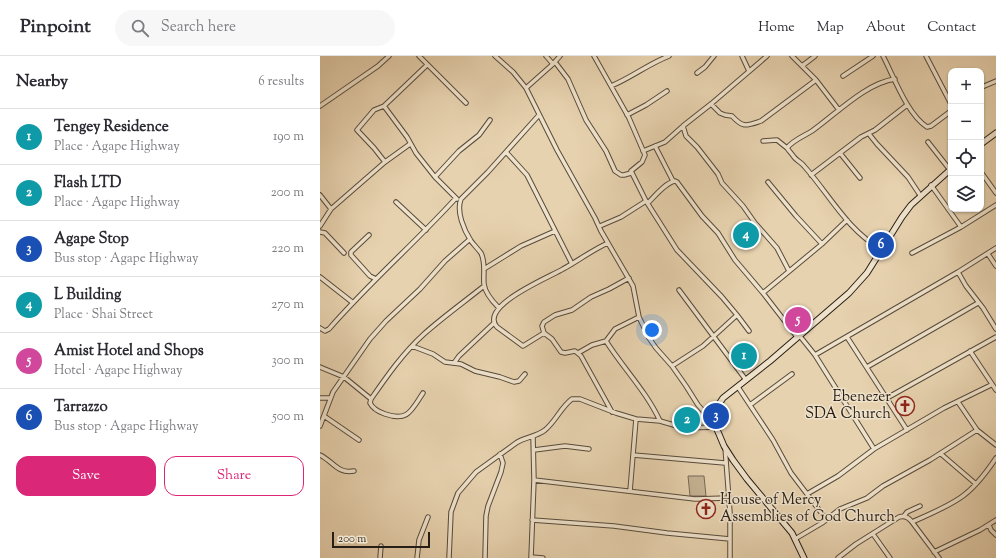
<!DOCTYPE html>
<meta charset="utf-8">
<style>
:root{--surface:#fff;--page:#f7f7f7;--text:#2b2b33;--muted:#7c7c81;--line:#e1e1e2;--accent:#db2777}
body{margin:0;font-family:"Sorts Mill Goudy",serif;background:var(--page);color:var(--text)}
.controls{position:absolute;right:12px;top:12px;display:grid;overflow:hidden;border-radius:8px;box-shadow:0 1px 3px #0004}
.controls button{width:36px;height:36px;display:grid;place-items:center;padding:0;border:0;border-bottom:1px solid var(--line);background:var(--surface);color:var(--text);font:20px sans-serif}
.scale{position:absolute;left:12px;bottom:10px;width:98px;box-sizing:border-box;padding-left:4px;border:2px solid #271e16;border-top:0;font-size:11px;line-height:14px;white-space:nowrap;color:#271e16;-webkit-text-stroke:3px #efe2cb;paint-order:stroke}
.you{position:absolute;left:332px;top:274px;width:14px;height:14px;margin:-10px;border:3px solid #fff;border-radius:50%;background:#1a73e8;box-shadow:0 0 0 6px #1a73e833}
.badge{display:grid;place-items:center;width:26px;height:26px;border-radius:50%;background:var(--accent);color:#fff;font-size:13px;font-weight:700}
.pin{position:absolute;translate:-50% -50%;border:2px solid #fff;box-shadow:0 1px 4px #0006}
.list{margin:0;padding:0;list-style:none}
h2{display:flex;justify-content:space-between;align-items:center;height:52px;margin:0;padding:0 16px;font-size:17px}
h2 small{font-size:13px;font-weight:400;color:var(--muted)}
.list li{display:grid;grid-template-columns:26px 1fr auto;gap:12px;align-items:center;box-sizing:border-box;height:56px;padding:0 16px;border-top:1px solid var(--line)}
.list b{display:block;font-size:15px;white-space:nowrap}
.list p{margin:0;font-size:13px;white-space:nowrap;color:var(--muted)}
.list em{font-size:13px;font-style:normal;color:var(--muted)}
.actions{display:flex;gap:8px;padding:12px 16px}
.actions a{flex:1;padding:9px 0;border:1px solid var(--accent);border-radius:12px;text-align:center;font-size:14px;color:var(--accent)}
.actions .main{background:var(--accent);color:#fff}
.icon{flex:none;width:22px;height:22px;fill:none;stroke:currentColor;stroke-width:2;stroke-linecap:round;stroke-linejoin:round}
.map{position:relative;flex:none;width:676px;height:502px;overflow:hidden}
header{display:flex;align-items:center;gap:24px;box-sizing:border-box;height:56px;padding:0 20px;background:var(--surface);border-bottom:1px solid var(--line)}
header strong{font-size:19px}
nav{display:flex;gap:22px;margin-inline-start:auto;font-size:14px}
.search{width:280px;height:36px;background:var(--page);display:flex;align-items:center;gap:10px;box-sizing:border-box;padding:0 14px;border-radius:22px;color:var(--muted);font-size:15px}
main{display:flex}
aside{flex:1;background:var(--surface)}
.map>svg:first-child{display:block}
.green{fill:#c6b395;stroke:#766856}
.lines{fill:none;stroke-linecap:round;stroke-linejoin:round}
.street-casing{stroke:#574b3c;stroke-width:5.5}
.secondary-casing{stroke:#271e16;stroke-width:7}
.street{stroke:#efe2cb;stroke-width:3.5}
.secondary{stroke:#efe2cb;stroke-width:5}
.labels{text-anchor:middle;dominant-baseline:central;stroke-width:3;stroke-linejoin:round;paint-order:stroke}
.poi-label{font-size:15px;fill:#271e16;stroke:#efe2cb;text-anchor:end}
</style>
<header>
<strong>Pinpoint</strong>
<div class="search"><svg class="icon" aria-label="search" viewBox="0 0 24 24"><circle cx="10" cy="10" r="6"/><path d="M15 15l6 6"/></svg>Search here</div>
<nav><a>Home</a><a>Map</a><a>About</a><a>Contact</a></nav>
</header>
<main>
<aside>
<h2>Nearby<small>6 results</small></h2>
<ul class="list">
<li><span class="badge" style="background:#0f9aa8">1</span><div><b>Tengey Residence</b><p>Place · Agape Highway</p></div><em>190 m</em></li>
<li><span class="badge" style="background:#0f9aa8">2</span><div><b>Flash LTD</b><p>Place · Agape Highway</p></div><em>200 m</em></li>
<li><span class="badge" style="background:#1a4fb4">3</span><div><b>Agape Stop</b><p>Bus stop · Agape Highway</p></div><em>220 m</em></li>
<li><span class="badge" style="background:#0f9aa8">4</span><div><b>L Building</b><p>Place · Shai Street</p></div><em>270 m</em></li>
<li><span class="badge" style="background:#d1479c">5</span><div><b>Amist Hotel and Shops</b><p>Hotel · Agape Highway</p></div><em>300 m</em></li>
<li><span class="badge" style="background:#1a4fb4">6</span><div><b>Tarrazzo</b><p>Bus stop · Agape Highway</p></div><em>500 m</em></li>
</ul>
<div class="actions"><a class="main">Save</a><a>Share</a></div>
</aside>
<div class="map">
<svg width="676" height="502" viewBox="0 0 676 502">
<rect width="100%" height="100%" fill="#e7d2af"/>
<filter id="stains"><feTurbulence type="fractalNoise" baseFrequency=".005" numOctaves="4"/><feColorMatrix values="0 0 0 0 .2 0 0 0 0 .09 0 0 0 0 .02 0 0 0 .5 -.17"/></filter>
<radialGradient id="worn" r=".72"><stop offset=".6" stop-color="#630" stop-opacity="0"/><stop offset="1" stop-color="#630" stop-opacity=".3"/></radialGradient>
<path class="green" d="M 368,420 L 384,420 L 386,440 L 370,440 Z"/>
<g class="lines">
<g class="street-casing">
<path id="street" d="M 99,0 L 146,47
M 175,0 L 193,16 L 206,32 L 237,94 L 275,162 L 281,175 L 313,230 L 319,261 L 329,282 L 336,292 L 352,310 L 366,330 L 378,349 L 385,357 L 395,364
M 226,0 L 233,8
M 274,0 L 309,62 L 325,99 L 322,106 L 311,115 L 326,145 L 357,194 L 402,241 L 417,259 L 383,290 L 352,310
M 422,0 L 429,15
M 472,0 L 496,24 L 519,54
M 563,0 C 574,21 587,58 607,71 L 611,70 L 631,55
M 606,0 L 631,48
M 235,6 L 248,23 L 266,64 L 286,95 L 295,115 L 301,119 L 304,119 L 311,117
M 107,9 L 64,50 L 87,81 L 96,97 L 115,121 L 137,143
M 482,10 L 495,0
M 377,17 L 385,11 L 394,0
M 523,20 L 553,0
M 291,30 C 311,22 328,8 349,0
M 662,31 L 676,25
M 206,32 L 233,8 L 240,0
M 391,48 L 400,57 L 405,59 L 412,60 C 423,72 426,70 441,65 L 496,24
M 0,50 L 58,10 L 69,0
M 64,50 L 54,54 L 37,74 L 54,92 L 65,106
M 307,59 L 326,49 L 347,35
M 363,70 L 366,80 L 377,91 L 398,118 L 402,127 L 423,150 L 435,167 L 457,192 L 469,215
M 549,78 L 557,88 L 588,121 L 600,139
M 443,85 L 457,84 L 467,92
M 608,86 L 630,114
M 335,90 L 353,125
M 323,95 L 345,86 L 363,70 L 391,48 L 447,0
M 186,96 L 207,119 L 252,208
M 520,97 L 540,122
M 661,116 L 676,137
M 491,119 L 541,81 L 555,74 L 587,49
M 115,121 L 139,95 L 159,79 L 170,64
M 448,126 L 476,160 L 502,188
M 611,129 L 641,171
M 0,139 L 11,153
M 76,146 L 106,174
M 328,147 C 335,140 345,127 355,125 L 357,126 L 382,160 L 398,177 L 415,204 L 443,237 L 477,281
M 0,170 L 11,153 L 65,106 L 90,88
M 280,170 L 301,161 L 326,145
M 0,176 L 5,177 L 24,197
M 49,179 L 31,196 L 31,199 L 50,220 L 56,223
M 561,193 C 527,174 509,138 484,110 C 481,106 477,105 474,101 C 472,98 469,95 467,92 C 473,84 484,80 492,75 C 516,58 546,27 575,23
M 592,197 L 641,171 L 676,149
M 668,198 L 676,210
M 164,213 L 201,190 L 235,175
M 638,216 L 646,230 L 663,252 L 676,273
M 0,221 L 32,246
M 359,234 L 426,324
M 443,237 L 502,188 L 527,164
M 179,252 C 173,246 165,237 164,228 C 163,218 166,207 161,197 C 158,193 154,189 151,185 C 144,174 136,156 141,143 L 168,116 L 219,59
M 417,259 L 429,275
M 0,272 L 5,275 L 9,273 C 49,227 95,187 136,142
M 224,277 L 203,290 L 177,271 C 158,250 230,221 243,213 C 258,205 272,194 288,187
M 479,279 L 495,299 L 554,393
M 527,281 L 587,374
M 286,285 C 303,312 326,335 340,365
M 92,290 L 113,298 L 125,306 L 141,308 L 155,315 L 180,321 L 194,326 L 199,325 L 205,318
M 650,295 L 676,334
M 258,297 L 272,289 L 286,285 L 295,273 L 319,261
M 495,299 L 638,216 L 676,192
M 134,307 L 139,300 L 174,267
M 0,311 L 24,321 L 51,343
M 547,311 L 658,247
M 418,331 L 453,384 L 471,417 L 506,463
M 103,337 C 91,355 88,366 65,358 C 59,356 53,353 50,347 L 51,343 C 67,320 83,297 104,278 C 123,261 144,246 164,230
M 0,342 L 10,342
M 567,342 L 676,281
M 638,346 L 657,374 L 676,389
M 430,349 L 472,318
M 292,356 L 261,300 L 255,295 L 245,297 L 241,296 L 232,283 L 224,277 L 222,270 L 224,266 L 235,259 L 252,254 L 271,241 L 289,233 L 309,222
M 4,360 L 39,384
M 0,370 L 13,336 L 50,283 L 66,265 L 100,233 L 125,205 L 150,183
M 405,391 L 410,457 L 410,502
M 214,394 L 245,390 L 269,393
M 621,398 L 656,428
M 0,399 C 13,405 17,418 34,415
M 313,399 L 405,407
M 214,424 L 375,443 L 408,442
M 310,435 L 316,363
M 487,438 L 518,420 L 554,393 L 624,352 L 671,329
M 584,460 L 587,456 L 600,450
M 212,464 L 294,470 L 347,477 L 410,483
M 592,466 C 608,459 625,452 640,442 C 655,432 666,417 676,402
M 669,469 L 671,474 L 676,479
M 553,478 L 570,502
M 475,483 L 502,467 L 520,453 L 547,442 L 563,430 L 610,404 L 657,374
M 614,496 L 660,474 L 676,464
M 211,501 L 223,502
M 60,502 L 61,490
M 97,502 L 99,484 L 108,461
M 129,502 L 131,456 L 138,437 L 156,416 L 196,387 C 205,381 216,381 225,374 C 236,365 241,351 252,343 L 260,343 L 296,357 L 316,363 L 340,365 L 364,372 L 396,371
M 165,502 L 166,460 L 168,450 L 181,416 L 183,407 L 180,398
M 211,502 L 214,424 L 213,381
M 518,502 L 536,488 L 579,461 C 585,459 589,462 592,466 L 619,502"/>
</g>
<g class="secondary-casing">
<path id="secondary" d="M 661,88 L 676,77
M 484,502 L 472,477 L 427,423 L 413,404 L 404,390 L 396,371 L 395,359 L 397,351 L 403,342 L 450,305 L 529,237 L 547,217 L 582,161 L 591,149 L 631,113"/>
</g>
<use href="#street" class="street"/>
<use href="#secondary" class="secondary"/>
</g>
<defs>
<g id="church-ring" transform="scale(1)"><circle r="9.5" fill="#efe2cb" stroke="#8f2418" stroke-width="1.5"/><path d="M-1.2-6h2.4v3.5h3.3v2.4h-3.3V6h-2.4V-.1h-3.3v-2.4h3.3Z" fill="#8f2418"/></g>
</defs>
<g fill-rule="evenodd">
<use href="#church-ring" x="585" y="350"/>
<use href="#church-ring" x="386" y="453"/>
</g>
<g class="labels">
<g class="poi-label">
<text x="571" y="341">Ebenezer<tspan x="571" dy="17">SDA Church</tspan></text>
<text x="400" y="444" text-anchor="start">House of Mercy<tspan x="400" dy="17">Assemblies of God Church</tspan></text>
</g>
</g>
<rect width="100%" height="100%" filter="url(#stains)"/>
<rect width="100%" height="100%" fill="url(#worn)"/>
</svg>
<div class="controls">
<button>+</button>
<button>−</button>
<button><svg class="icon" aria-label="locate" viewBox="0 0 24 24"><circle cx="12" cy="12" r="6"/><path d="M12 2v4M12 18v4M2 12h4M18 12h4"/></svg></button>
<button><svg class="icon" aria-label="layers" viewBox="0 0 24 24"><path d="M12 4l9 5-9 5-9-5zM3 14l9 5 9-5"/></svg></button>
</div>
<div class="scale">200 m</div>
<div class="you"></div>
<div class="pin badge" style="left:424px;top:300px;background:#0f9aa8">1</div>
<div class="pin badge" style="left:367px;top:364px;background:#0f9aa8">2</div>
<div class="pin badge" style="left:396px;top:360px;background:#1a4fb4">3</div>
<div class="pin badge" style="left:426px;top:179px;background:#0f9aa8">4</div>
<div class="pin badge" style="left:478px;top:264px;background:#d1479c">5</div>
<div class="pin badge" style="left:561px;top:189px;background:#1a4fb4">6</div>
</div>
</main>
